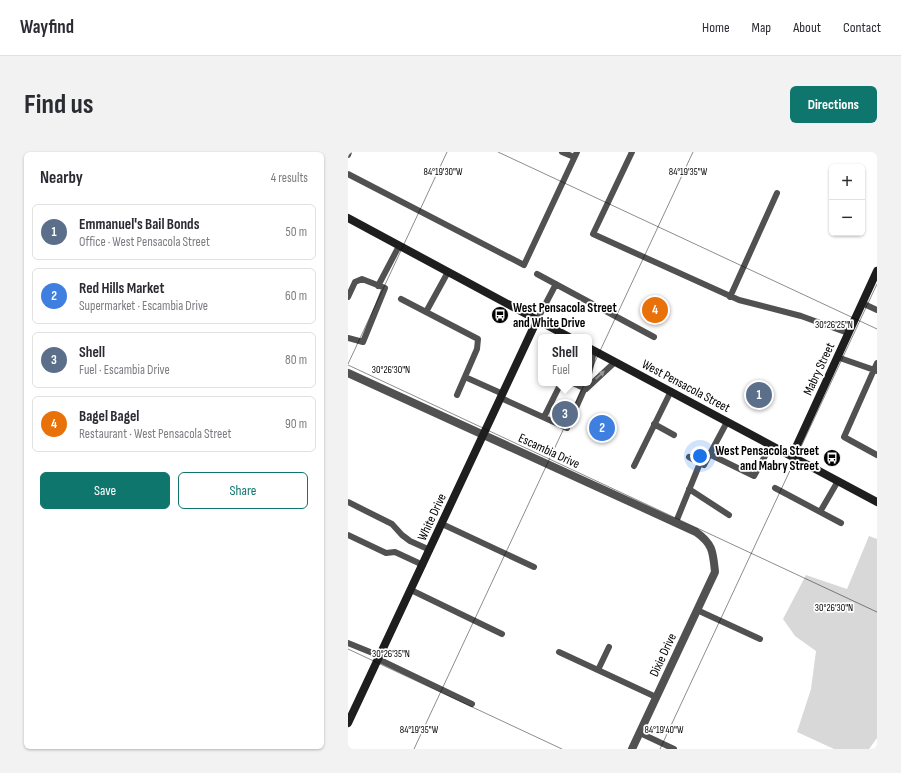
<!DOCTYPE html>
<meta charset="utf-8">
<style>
:root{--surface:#fff;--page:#f2f2f3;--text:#2b2b33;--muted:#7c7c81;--line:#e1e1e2;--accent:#0f766e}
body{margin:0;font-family:"Sofia Sans Condensed",sans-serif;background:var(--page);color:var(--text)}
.controls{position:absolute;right:12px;top:12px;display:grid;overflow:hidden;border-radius:6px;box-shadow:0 1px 3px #0004}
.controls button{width:36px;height:36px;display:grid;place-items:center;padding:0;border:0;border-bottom:1px solid var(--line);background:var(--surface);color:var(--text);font:20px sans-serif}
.you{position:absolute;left:352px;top:304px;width:14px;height:14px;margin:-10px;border:3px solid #fff;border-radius:50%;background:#1a73e8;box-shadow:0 0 0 6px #1a73e833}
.badge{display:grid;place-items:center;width:26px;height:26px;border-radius:50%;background:var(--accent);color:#fff;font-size:13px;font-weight:700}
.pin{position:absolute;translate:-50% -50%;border:2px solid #fff;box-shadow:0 1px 4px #0006}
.popup{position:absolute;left:190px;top:182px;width:54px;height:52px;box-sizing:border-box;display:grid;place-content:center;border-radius:6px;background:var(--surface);filter:drop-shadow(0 1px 3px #0005);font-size:13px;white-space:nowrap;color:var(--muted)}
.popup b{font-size:15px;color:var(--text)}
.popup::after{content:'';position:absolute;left:50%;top:100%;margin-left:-8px;border:8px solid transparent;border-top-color:var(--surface)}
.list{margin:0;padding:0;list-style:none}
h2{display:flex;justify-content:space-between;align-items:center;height:52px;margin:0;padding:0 16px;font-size:17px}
h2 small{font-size:13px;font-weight:400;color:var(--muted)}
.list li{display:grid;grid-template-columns:26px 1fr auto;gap:12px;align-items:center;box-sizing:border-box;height:56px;margin:0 8px 8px;padding:0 8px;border:1px solid var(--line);border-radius:6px}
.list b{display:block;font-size:15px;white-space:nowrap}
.list p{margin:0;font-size:13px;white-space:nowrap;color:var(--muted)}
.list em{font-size:13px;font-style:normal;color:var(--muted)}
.actions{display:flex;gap:8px;padding:12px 16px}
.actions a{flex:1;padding:9px 0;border:1px solid var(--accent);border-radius:6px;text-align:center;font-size:14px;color:var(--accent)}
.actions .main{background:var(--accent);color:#fff}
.map{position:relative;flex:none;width:529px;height:597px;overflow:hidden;border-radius:6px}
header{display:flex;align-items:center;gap:24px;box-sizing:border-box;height:56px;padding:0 20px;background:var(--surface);border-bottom:1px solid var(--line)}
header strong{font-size:19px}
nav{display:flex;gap:22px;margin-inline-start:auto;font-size:14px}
.intro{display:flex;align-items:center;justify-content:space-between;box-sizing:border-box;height:96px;padding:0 24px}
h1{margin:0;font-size:28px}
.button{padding:10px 18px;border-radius:6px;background:var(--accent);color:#fff;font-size:14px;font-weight:700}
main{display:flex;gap:24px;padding:0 24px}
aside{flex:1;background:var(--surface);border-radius:6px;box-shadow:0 1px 3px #0004}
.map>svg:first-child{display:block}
.green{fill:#d8d8d8}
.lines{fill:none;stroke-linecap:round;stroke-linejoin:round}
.lane{stroke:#515151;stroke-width:6}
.street{stroke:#515151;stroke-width:8}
.secondary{stroke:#1e1e1e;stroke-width:8}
.oneway{fill:#979797}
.ticks{fill:none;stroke:#000;stroke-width:1;stroke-opacity:0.45}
.labels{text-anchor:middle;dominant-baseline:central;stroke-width:3.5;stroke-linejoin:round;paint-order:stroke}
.poi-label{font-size:13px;font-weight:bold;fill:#000;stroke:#fff;text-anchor:start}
.street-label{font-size:13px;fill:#000;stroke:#fff}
.ticks-label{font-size:10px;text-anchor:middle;fill:#000;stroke:#fff;stroke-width:3.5;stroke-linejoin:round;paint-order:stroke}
</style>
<header>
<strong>Wayfind</strong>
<nav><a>Home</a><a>Map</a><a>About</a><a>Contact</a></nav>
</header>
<div class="intro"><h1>Find us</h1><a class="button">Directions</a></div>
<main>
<aside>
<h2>Nearby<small>4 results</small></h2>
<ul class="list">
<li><span class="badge" style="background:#5c6f8a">1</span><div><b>Emmanuel's Bail Bonds</b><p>Office · West Pensacola Street</p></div><em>50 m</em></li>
<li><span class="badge" style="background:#3f7fe0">2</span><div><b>Red Hills Market</b><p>Supermarket · Escambia Drive</p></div><em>60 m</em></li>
<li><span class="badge" style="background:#5c6f8a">3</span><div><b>Shell</b><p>Fuel · Escambia Drive</p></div><em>80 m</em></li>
<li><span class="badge" style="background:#e8710a">4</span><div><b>Bagel Bagel</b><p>Restaurant · West Pensacola Street</p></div><em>90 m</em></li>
</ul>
<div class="actions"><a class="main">Save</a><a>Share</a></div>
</aside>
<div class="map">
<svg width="529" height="597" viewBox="0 0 529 597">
<rect width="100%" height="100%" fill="#fff"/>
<path class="green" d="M 521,384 L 529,387 L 529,586 L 521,597 L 486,597 L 449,580 L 463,537 L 468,499 L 447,484 L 435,467 L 458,423 L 499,437 Z"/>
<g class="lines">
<path class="lane" d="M 214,0 L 226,5
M 284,0 L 245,82 L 391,148 L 453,164 L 500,181
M 0,3 L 1,0
M 0,22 L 176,113 L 229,0
M 189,122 L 306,185
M 30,134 L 51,94
M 0,145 L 7,130 L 14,127 L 37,136 L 15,190 L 0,186
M 382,145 L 429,41
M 53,147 L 130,187 L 129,197 L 109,243
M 514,151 L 529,158
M 78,160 L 100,120
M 189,168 L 208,132
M 489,205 L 529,219
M 529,211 L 496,285 L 529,303
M 241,222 L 246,199
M 117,225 L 155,242
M 225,231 L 238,237
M 238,237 L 267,210
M 153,246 L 219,276 L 239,231
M 196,265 L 213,231
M 306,272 L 326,283
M 361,302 L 406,324 L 423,293
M 341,305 L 356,313 L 379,270
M 286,314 L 323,239
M 427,336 L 493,371
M 341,337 L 381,363
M 0,350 L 44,372 L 54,383 L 62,389 L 82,398
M 472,360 L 490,329
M 328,370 L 352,311
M 94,372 L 186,415
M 0,383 L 38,401 L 47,400 L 75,413
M 63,438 L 154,482
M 349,458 L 412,487
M 0,491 L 32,504
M 211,500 L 308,545
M 30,507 L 124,552
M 250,518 L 261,495
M 292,581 L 326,597"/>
<path class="street" d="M 0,221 L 348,380 C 365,392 365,400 367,420 L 284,597"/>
<path class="secondary" d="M 0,66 L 221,185
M 241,196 L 529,350
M 444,304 L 529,119
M 0,571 L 189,168"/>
</g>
<defs><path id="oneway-solid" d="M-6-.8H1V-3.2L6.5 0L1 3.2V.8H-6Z"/></defs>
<use class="oneway" href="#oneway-solid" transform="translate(252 223) rotate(-43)"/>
<path class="ticks" d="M 150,0 L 529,177M 0,212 L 99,0M 0,213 L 529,460M 0,497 L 214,597M 66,597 L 345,0M 312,597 L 529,132"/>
<defs>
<g id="bus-disc" transform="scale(0.9)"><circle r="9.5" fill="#000" stroke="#fff"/><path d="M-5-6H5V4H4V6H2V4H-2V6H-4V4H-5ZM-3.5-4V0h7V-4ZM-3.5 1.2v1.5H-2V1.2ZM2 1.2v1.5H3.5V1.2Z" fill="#fff"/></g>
</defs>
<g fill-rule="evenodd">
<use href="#bus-disc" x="152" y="163"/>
<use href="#bus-disc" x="484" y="306"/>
</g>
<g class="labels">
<g class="poi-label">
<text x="165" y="156">West Pensacola Street<tspan x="165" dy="15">and White Drive</tspan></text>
<text x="471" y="299" text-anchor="end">West Pensacola Street<tspan x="471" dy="15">and Mabry Street</tspan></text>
</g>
<g class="street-label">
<text transform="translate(471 217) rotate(-65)">Mabry Street</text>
<text transform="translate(338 234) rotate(28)">West Pensacola Street</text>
<text transform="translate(201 299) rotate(25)">Escambia Drive</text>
<text transform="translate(84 365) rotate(-65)">White Drive</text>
<text transform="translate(315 503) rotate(-65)">Dixie Drive</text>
</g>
</g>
<g class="ticks-label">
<text x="95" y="23">84°19'30"W</text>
<text x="340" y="23">84°19'35"W</text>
<text x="486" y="176">30°26'25"N</text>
<text x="43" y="221">30°26'30"N</text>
<text x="486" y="459">30°26'30"N</text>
<text x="43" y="505">30°26'35"N</text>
<text x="71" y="581">84°19'35"W</text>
<text x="316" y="581">84°19'40"W</text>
</g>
</svg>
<div class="controls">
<button>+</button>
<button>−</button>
</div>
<div class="you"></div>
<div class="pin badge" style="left:411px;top:243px;background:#5c6f8a">1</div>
<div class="pin badge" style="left:254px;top:276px;background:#3f7fe0">2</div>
<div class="pin badge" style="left:217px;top:262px;background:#5c6f8a">3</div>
<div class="popup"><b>Shell</b>Fuel</div>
<div class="pin badge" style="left:307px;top:158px;background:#e8710a">4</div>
</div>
</main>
